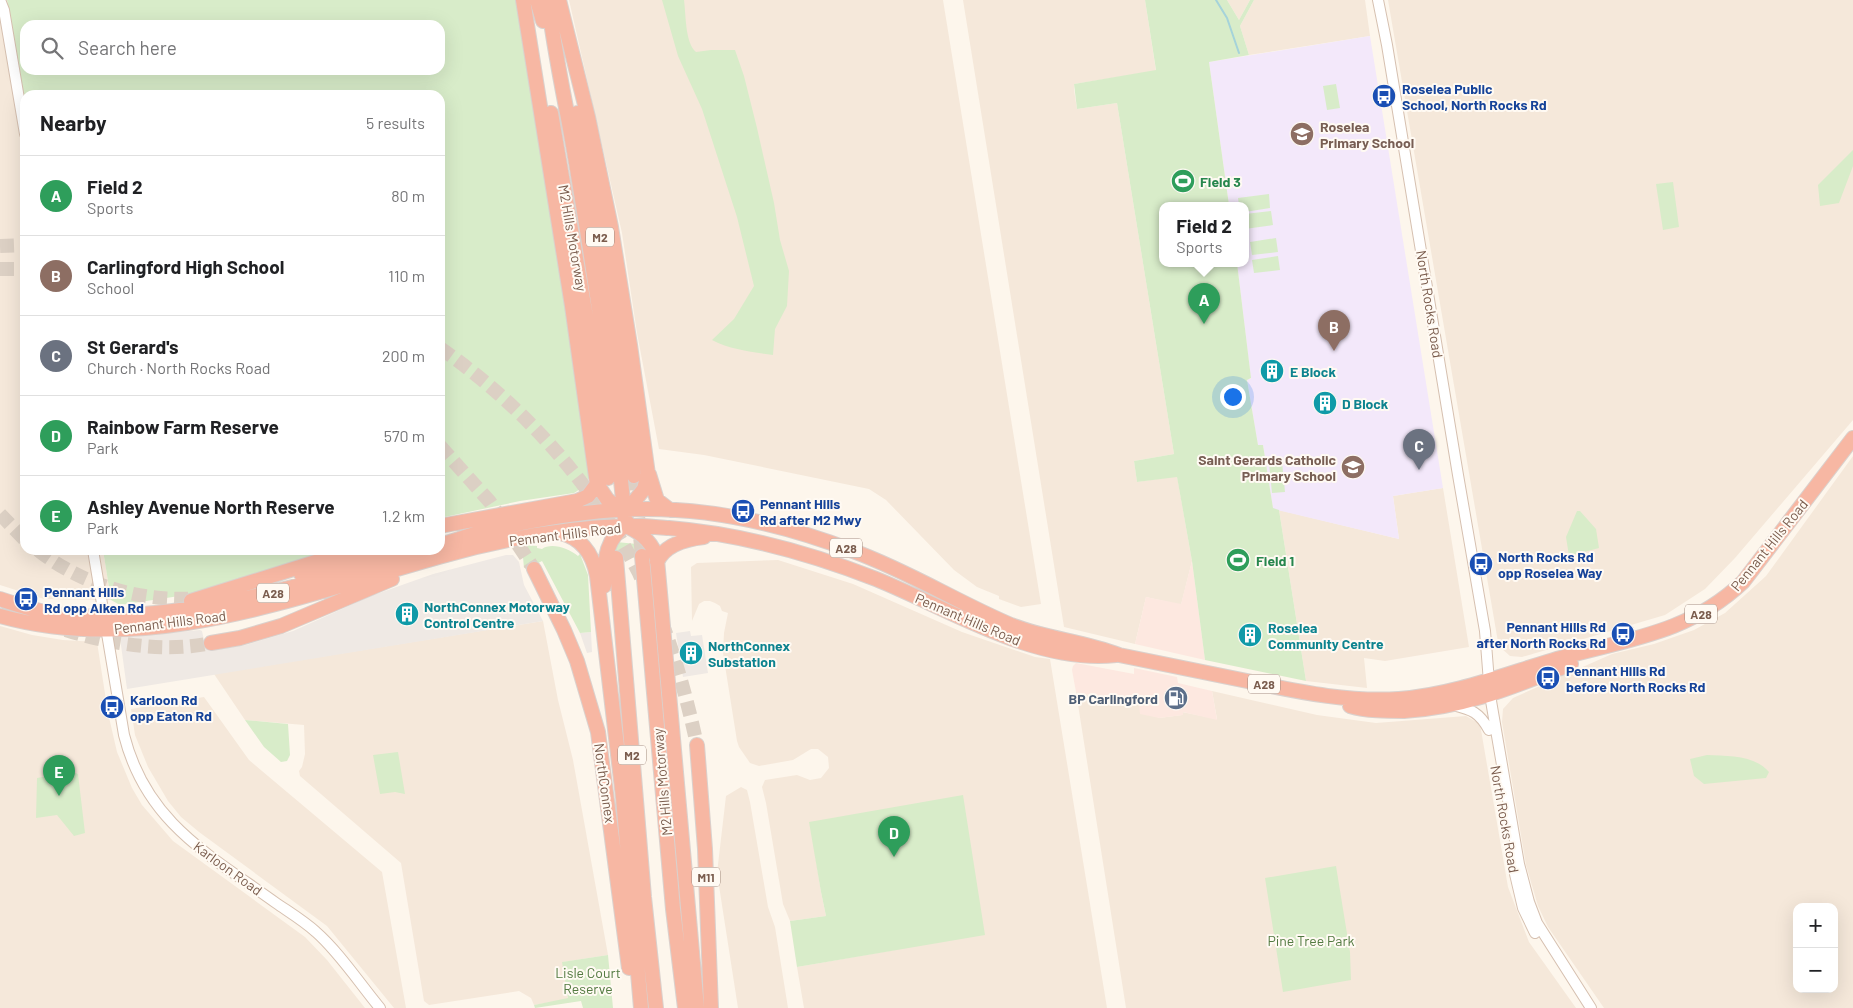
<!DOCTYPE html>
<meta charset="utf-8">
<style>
:root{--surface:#fff;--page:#f2f2f2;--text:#202124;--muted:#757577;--line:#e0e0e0;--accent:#d93025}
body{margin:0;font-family:Barlow,sans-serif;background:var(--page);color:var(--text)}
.controls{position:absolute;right:15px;bottom:15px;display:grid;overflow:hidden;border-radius:10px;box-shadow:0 5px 20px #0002}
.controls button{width:45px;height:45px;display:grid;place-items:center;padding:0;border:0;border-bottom:1px solid var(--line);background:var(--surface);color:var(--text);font:25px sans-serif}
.you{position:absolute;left:1232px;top:396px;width:18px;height:18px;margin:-12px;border:4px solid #fff;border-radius:50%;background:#1a73e8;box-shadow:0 0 0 8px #1a73e833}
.badge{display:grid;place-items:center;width:32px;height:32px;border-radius:50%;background:var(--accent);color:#fff;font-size:16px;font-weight:700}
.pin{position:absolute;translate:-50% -41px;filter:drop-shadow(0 1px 2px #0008)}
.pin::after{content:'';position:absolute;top:26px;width:18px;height:15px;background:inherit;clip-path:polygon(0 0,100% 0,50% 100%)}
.popup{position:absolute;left:1159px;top:202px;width:90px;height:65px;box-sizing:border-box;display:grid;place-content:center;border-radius:10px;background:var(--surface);filter:drop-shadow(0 1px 4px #0005);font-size:16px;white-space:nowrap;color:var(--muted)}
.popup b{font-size:19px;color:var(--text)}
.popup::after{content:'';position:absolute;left:50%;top:100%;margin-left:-10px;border:10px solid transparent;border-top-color:var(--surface)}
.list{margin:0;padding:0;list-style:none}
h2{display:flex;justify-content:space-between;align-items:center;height:65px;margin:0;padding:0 20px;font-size:21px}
h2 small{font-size:16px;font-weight:400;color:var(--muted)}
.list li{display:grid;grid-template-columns:32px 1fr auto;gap:15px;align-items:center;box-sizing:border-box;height:80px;padding:0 20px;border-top:1px solid var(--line)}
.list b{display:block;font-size:19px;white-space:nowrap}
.list p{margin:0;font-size:16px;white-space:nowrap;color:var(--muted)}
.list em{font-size:16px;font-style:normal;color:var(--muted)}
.icon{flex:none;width:28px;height:28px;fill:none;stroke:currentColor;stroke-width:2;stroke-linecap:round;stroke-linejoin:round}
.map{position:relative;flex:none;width:1853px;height:1008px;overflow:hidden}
.search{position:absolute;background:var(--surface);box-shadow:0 5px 20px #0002;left:20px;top:20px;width:425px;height:55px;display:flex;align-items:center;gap:12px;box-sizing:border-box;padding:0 18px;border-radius:15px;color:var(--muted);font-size:19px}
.panel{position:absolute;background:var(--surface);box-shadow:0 5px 20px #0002;left:20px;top:90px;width:425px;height:465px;border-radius:15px}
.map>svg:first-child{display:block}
.residential{fill:#f5e8da;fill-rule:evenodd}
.commercial{fill:#fde8e0}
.industrial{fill:#efe9e4}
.education{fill:#f3e8fa}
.green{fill:#d8ecc9;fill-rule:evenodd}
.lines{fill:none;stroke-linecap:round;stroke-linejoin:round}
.stream{stroke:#a5d3da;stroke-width:2}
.highway-tunnel{stroke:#dcd0c4;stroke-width:14;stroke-dasharray:14 7;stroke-linecap:butt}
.secondary-casing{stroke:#d6c0b0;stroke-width:12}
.highway-casing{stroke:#dad1cd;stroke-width:16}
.secondary{stroke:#fff;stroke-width:10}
.highway{stroke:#f7b7a3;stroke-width:14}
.labels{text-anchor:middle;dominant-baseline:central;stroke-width:4;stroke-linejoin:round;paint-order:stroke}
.shield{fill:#fffaf3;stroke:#a28b7f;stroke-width:1}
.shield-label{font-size:12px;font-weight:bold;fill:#7a5c4d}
.transit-label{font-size:14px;font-weight:bold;fill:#164399;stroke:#fffaf3;text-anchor:start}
.education-label{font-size:14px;font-weight:bold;fill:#785e54;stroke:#fffaf3;text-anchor:start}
.leisure-label{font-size:14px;font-weight:bold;fill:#27864d;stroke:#fffaf3;text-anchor:start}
.street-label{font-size:14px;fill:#7a5c4d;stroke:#fffaf3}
.culture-label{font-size:14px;font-weight:bold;fill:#0d838f;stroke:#fffaf3;text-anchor:start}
.service-label{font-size:14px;font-weight:bold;fill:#4e5e75;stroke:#fffaf3;text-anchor:end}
.park-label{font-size:14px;fill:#537a41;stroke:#fffaf3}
</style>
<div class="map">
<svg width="1853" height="1008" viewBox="0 0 1853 1008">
<rect width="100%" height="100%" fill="#fdf6ec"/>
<path class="residential" d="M 0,0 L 7,0 L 25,102 L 25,550 L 103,550 L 111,600 L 44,599 L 0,585 Z
M 569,0 L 943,0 L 1041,604 L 1021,607 L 999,599 L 999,596 L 977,587 L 954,570 L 886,500 L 869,489 L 704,455 L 659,449 L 637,333 L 622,233 Z
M 963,0 L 1145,0 L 1156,71 L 1074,84 L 1074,90 L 1077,109 L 1117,103 L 1174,454 L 1134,461 L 1137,482 L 1177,476 L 1192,561 L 1181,605 L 1146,597 L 1135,644 L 1064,627 Z
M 1227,0 L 1250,0 L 1239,20 Z
M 1254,0 L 1365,0 L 1370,36 L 1249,55 L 1240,26 Z
M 1388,0 L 1853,0 L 1853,420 L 1735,558 L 1705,589 L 1665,615 L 1522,657 L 1510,656 L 1501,648 L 1498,642 Z
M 1853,456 L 1853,1008 L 1604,1008 L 1548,927 L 1538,906 L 1526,865 L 1502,722 L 1503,709 L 1513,698 L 1612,654 L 1654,644 L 1694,630 L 1725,613 L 1766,576 ZM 1797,907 L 1834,907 L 1834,989 L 1797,989 Z
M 1443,488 L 1469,647 L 1385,661 L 1364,658 L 1367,688 L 1306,681 L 1279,510 L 1399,539 L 1393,496 Z
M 778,560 L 853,584 L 962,632 L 1035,657 L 1050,659 L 1107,1008 L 804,1008 L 797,967 L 894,950 L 810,822 L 821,892 L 826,916 L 790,921 L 783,904 L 766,803 L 762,787 L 765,780 L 797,775 L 810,780 L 821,778 L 829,768 L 828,757 L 818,749 L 811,749 L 793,760 L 759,766 L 750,763 L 739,747 L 737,741 L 723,653 L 724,633 L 728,613 L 722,611 L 720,606 L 715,603 L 710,601 L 704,601 L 699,604 L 692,621 L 691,567 L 697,563 Z
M 543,621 L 558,700 L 573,760 L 608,955 L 563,962 L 568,999 L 534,1005 L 531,998 L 519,991 L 429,1005 L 424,1001 L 401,863 L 300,776 L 299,771 L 302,767 L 305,754 L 304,725 L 245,720 L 214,674 Z
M 0,626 L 32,635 L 63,640 L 97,642 L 108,713 L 117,752 L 132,788 L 142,805 L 173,841 L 305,937 L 327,960 L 365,1008 L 0,1008 Z
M 1212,691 L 1317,715 L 1376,723 L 1466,716 L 1480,724 L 1508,887 L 1529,942 L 1576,1008 L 1126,1008 L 1076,692 L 1139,705 L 1159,718 L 1182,715 L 1182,712 L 1217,719 Z
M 204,697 L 249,760 L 382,872 L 406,1008 L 394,1008 L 327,926 L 199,832 L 181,817 L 168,801 L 148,767 L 135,735 L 131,709 Z
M 741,787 L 747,790 L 750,802 L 768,907 L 775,927 L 788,1008 L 738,1008 L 717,873 L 726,796 Z"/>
<path class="commercial" d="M 1192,561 L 1205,660 L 1135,644 L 1146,597 L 1181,604 Z
M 1076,663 L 1134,674 L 1134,668 L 1177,677 L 1178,683 L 1212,691 L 1217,720 L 1183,712 L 1183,715 L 1159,718 L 1140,714 L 1139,705 L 1076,692 L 1072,670 L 1073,666 Z"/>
<path class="industrial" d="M 506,555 L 513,555 L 519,562 L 524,585 L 543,621 L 127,689 L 120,638 L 200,630 L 202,631 L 206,649 L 209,651 L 246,645 L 293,631 L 371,596 L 433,574 Z
M 690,631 L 691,636 L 702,635 L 708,673 L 683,677 L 676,633 Z
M 591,632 L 592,652 L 587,653 L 580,633 Z"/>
<path class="education" d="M 1370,36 L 1443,488 L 1393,496 L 1399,539 L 1273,509 L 1263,445 L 1258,446 L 1247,379 L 1251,379 L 1237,263 L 1245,263 L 1245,205 L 1229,205 L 1209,62 Z"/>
<path class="green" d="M 7,0 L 519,0 L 554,222 L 590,475 C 586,484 582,488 574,493 L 520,501 L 440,518 L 440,95 L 25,95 L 25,102 ZM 25,25 L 440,25 L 440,70 L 25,70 Z
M 662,0 L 684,0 C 686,14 685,43 696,52 L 711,50 L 735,50 L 744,76 L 757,128 L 774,203 L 780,240 L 789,271 L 787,306 L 775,329 L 773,355 C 753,352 731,350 712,340 L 734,319 L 754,286 L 737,217 L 702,109 L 678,56 Z
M 1145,0 L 1227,0 L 1239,20 L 1250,0 L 1254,0 L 1240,26 L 1249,55 L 1209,62 L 1229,205 L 1163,205 L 1163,263 L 1237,263 L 1251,378 L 1247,380 L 1258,445 L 1263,445 L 1273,508 L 1279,510 L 1306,681 L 1205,660 L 1192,561 L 1177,477 L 1137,482 L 1134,461 L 1174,454 L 1117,103 L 1077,109 L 1074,84 L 1156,70 Z
M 1336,84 L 1340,108 L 1327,110 L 1323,86 Z
M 1853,150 L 1853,166 L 1839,203 L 1820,206 L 1818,185 Z
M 1673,182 L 1679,227 L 1663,230 L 1656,184 Z
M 1269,194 L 1270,208 L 1245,212 L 1245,205 L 1239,205 L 1238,198 Z
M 1271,211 L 1273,225 L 1245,229 L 1245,214 Z
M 1276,238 L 1278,252 L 1252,255 L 1250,242 Z
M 1278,256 L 1280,270 L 1254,273 L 1252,260 Z
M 1282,462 L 1285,492 L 1272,493 L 1269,463 Z
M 1577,511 L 1580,511 L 1596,529 L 1599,548 L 1569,556 L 1566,537 Z
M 616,542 L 637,544 L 642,542 L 651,556 L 607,560 Z
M 526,545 L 537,546 L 537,548 L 542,549 C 552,542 569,549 578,556 L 580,554 L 588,575 L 591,632 L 580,633 L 542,561 L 531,567 L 524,568 L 522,547 Z
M 103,550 L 331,550 L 199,593 L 120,605 L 111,600 Z
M 245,720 L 288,724 L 290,755 L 287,761 L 281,762 L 264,747 Z
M 398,752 L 405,794 L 395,792 L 380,794 L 373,755 Z
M 1707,755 C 1728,756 1755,755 1769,772 L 1766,778 L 1704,784 L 1694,776 L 1690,759 Z
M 73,772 L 78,774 L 85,833 L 74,836 L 57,815 L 36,818 L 37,778 Z
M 963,795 L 985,935 L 797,967 L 790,921 L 826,916 L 821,892 L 809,822 Z
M 1336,866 L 1350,952 L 1351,980 L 1283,992 L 1265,878 Z
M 608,955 L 613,1008 L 583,1008 L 581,1001 L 535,1008 L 534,1005 L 568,998 L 562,962 Z"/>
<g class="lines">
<path class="stream" d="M 1216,0 L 1227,18 L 1239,53"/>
<path class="highway-tunnel" d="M 0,246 L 25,245
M 0,269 L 25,269
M 440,348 C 524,406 592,483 639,573 C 644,585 651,596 656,607 C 674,652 687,698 697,745
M 440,446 L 490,502 L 534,569
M 634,476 L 642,556
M 0,514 L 25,540
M 38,550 C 83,586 144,603 201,598
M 66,630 C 108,644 168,653 211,643"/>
<g class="secondary-casing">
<path id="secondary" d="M 0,0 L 4,10 L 25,134
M 1378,0 L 1387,45 L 1458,475 L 1485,631 L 1490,695 L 1519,864 L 1529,902 L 1537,923 L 1591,1008
M 93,550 L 124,735 C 146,822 208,854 276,903 C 289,912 304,921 316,932 C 339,952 360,984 380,1008
M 1453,705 C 1472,710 1479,712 1489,730
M 1515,874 L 1523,908 L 1535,933"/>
</g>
<g class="highway-casing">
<path id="highway" d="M 523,0 L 572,306 L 597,484 L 607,499 L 623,513
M 537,0 L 543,21
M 548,0 C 555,59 569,117 578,175 C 597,289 614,404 625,520
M 559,0 L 588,117 L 611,227 L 630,345 L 648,474 L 644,489 L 625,513
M 551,113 L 590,340 L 608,478
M 577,113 C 601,234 620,354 634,476
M 649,474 L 657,500 L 670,510
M 440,526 L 577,501 L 588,496 L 597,484
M 628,527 C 643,534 653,543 657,559 L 697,1008
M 560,533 C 583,538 593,555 597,576 L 623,797 L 641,1008
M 440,545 C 460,539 481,531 502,527 C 549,517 598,509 647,509 C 717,509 788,526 853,551 C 908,571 957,602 1011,625 C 1046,639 1084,641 1119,655 C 1165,664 1211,674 1257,683 C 1304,693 1350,702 1399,699 C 1457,695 1516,670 1571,655 C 1637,638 1692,630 1743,582 L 1853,438
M 642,556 L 673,909 L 685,1008
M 616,558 L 644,897 L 656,1008
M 657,562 C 665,544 686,539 704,537
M 534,569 L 564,630 L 577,661 L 598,732 L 629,968
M 301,574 L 314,572 L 390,550
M 604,586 C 605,560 604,540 628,523
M 0,599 C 18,605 36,611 55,614 C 94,619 134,616 173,611 C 259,599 341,575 424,550
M 191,601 L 354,550
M 0,616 C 150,658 303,594 446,555 C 504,539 564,528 623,526 C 638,525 654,527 669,528 C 741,534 810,553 876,579 C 950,609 1035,664 1116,655
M 211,643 L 240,638 L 281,626 L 392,579
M 1350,706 C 1367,711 1387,711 1404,711 C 1464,708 1515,686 1571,664
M 697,745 L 705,849 L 711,1008"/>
</g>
<use href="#secondary" class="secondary"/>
<use href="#highway" class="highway"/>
</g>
<defs>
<g id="bus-disc" transform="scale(1.25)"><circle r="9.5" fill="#1a4fb4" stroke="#fffaf3"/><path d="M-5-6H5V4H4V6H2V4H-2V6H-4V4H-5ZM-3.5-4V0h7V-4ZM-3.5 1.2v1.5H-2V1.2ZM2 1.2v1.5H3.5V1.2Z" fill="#fff"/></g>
<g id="school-disc" transform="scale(1.25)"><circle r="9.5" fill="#8d6e63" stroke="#fffaf3"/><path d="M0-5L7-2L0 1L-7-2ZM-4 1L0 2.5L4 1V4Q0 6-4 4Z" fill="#fff"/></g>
<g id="stadium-disc" transform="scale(1.25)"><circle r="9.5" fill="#2e9e5b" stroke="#fffaf3"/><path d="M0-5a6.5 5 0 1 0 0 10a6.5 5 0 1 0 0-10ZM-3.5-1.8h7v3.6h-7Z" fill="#fff"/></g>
<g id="building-disc" transform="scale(1.25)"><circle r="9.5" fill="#0f9aa8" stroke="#fffaf3"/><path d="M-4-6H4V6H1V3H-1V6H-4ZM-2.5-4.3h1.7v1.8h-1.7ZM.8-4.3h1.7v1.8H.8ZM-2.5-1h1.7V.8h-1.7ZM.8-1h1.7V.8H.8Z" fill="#fff"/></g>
<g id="fuel-disc" transform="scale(1.25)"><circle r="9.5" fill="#5c6f8a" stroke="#fffaf3"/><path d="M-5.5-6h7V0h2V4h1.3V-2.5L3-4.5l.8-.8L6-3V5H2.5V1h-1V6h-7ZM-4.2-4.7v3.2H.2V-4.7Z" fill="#fff"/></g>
</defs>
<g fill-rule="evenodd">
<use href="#bus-disc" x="1384" y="96"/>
<use href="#school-disc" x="1302" y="134"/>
<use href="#stadium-disc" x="1183" y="181"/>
<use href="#building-disc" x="1272" y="371"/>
<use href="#building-disc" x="1325" y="403"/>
<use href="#school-disc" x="1353" y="467"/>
<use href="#bus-disc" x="743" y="511"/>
<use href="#stadium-disc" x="1238" y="560"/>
<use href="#bus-disc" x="1481" y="564"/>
<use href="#bus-disc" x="26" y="599"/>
<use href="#building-disc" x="407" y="614"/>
<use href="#bus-disc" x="1623" y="634"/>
<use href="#building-disc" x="1250" y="635"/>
<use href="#building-disc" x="691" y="653"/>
<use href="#bus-disc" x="1548" y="678"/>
<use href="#fuel-disc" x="1176" y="698"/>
<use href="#bus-disc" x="112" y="707"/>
</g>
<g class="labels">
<g class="shield">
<rect x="586" y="227.5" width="28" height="19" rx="4"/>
<rect x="830" y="538.5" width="32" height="19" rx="4"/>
<rect x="257" y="583.5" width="32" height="19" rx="4"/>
<rect x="1685" y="604.5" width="32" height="19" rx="4"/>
<rect x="1248" y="674.5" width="32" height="19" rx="4"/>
<rect x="618" y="745.5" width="28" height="19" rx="4"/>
<rect x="692" y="867.5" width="28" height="19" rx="4"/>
</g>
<g class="shield-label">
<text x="600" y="237">M2</text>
<text x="846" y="548">A28</text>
<text x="273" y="593">A28</text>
<text x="1701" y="614">A28</text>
<text x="1264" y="684">A28</text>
<text x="632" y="755">M2</text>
<text x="706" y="877">M11</text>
</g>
<g class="transit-label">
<text x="1402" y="88">Roselea Public<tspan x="1402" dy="16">School, North Rocks Rd</tspan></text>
<text x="760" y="503">Pennant Hills<tspan x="760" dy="16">Rd after M2 Mwy</tspan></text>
<text x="1498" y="556">North Rocks Rd<tspan x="1498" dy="16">opp Roselea Way</tspan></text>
<text x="44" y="591">Pennant Hills<tspan x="44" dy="16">Rd opp Aiken Rd</tspan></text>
<text x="1606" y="626" text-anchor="end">Pennant Hills Rd<tspan x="1606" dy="16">after North Rocks Rd</tspan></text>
<text x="1566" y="670">Pennant Hills Rd<tspan x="1566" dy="16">before North Rocks Rd</tspan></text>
<text x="130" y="699">Karloon Rd<tspan x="130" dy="16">opp Eaton Rd</tspan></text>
</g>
<g class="education-label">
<text x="1320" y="126">Roselea<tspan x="1320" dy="16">Primary School</tspan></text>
<text x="1336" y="459" text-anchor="end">Saint Gerards Catholic<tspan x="1336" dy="16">Primary School</tspan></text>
</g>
<g class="leisure-label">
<text x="1200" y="181">Field 3</text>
<text x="1256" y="560">Field 1</text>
</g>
<g class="street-label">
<text transform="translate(573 238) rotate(80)">M2 Hills Motorway</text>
<text transform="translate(1430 304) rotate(81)">North Rocks Road</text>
<text transform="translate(565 534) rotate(-7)">Pennant Hills Road</text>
<text transform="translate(1769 545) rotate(-51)">Pennant Hills Road</text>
<text transform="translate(968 619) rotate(23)">Pennant Hills Road</text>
<text transform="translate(170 622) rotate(-7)">Pennant Hills Road</text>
<text transform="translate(662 782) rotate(-95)">M2 Hills Motorway</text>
<text transform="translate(605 783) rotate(82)">NorthConnex</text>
<text transform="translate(1505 819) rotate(80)">North Rocks Road</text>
<text transform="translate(228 868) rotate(36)">Karloon Road</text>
</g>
<g class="culture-label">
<text x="1290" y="371">E Block</text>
<text x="1342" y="403">D Block</text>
<text x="424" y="606">NorthConnex Motorway<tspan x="424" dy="16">Control Centre</tspan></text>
<text x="1268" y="627">Roselea<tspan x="1268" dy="16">Community Centre</tspan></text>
<text x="708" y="645">NorthConnex<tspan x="708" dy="16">Substation</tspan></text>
</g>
<g class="service-label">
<text x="1158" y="698">BP Carlingford</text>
</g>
<g class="park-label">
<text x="1311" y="940">Pine Tree Park</text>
<text x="588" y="972">Lisle Court<tspan x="588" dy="16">Reserve</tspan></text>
</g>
</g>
</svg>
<div class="controls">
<button>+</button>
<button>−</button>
</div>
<div class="you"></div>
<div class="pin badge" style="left:1204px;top:324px;background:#2e9e5b">A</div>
<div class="popup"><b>Field 2</b>Sports</div>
<div class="pin badge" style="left:1334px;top:351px;background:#8d6e63">B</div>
<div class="pin badge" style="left:1419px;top:470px;background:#6b7280">C</div>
<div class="pin badge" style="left:894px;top:857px;background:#2e9e5b">D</div>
<div class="pin badge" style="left:59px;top:796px;background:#2e9e5b">E</div>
<div class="search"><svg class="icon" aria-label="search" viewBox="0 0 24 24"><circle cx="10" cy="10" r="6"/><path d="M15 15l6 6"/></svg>Search here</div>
<section class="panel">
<h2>Nearby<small>5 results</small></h2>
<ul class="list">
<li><span class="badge" style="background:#2e9e5b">A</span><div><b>Field 2</b><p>Sports</p></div><em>80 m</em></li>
<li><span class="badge" style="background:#8d6e63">B</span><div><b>Carlingford High School</b><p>School</p></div><em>110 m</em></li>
<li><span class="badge" style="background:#6b7280">C</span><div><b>St Gerard's</b><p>Church · North Rocks Road</p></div><em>200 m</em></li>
<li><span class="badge" style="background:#2e9e5b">D</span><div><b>Rainbow Farm Reserve</b><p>Park</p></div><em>570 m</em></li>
<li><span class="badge" style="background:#2e9e5b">E</span><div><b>Ashley Avenue North Reserve</b><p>Park</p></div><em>1.2 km</em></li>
</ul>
</section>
</div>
